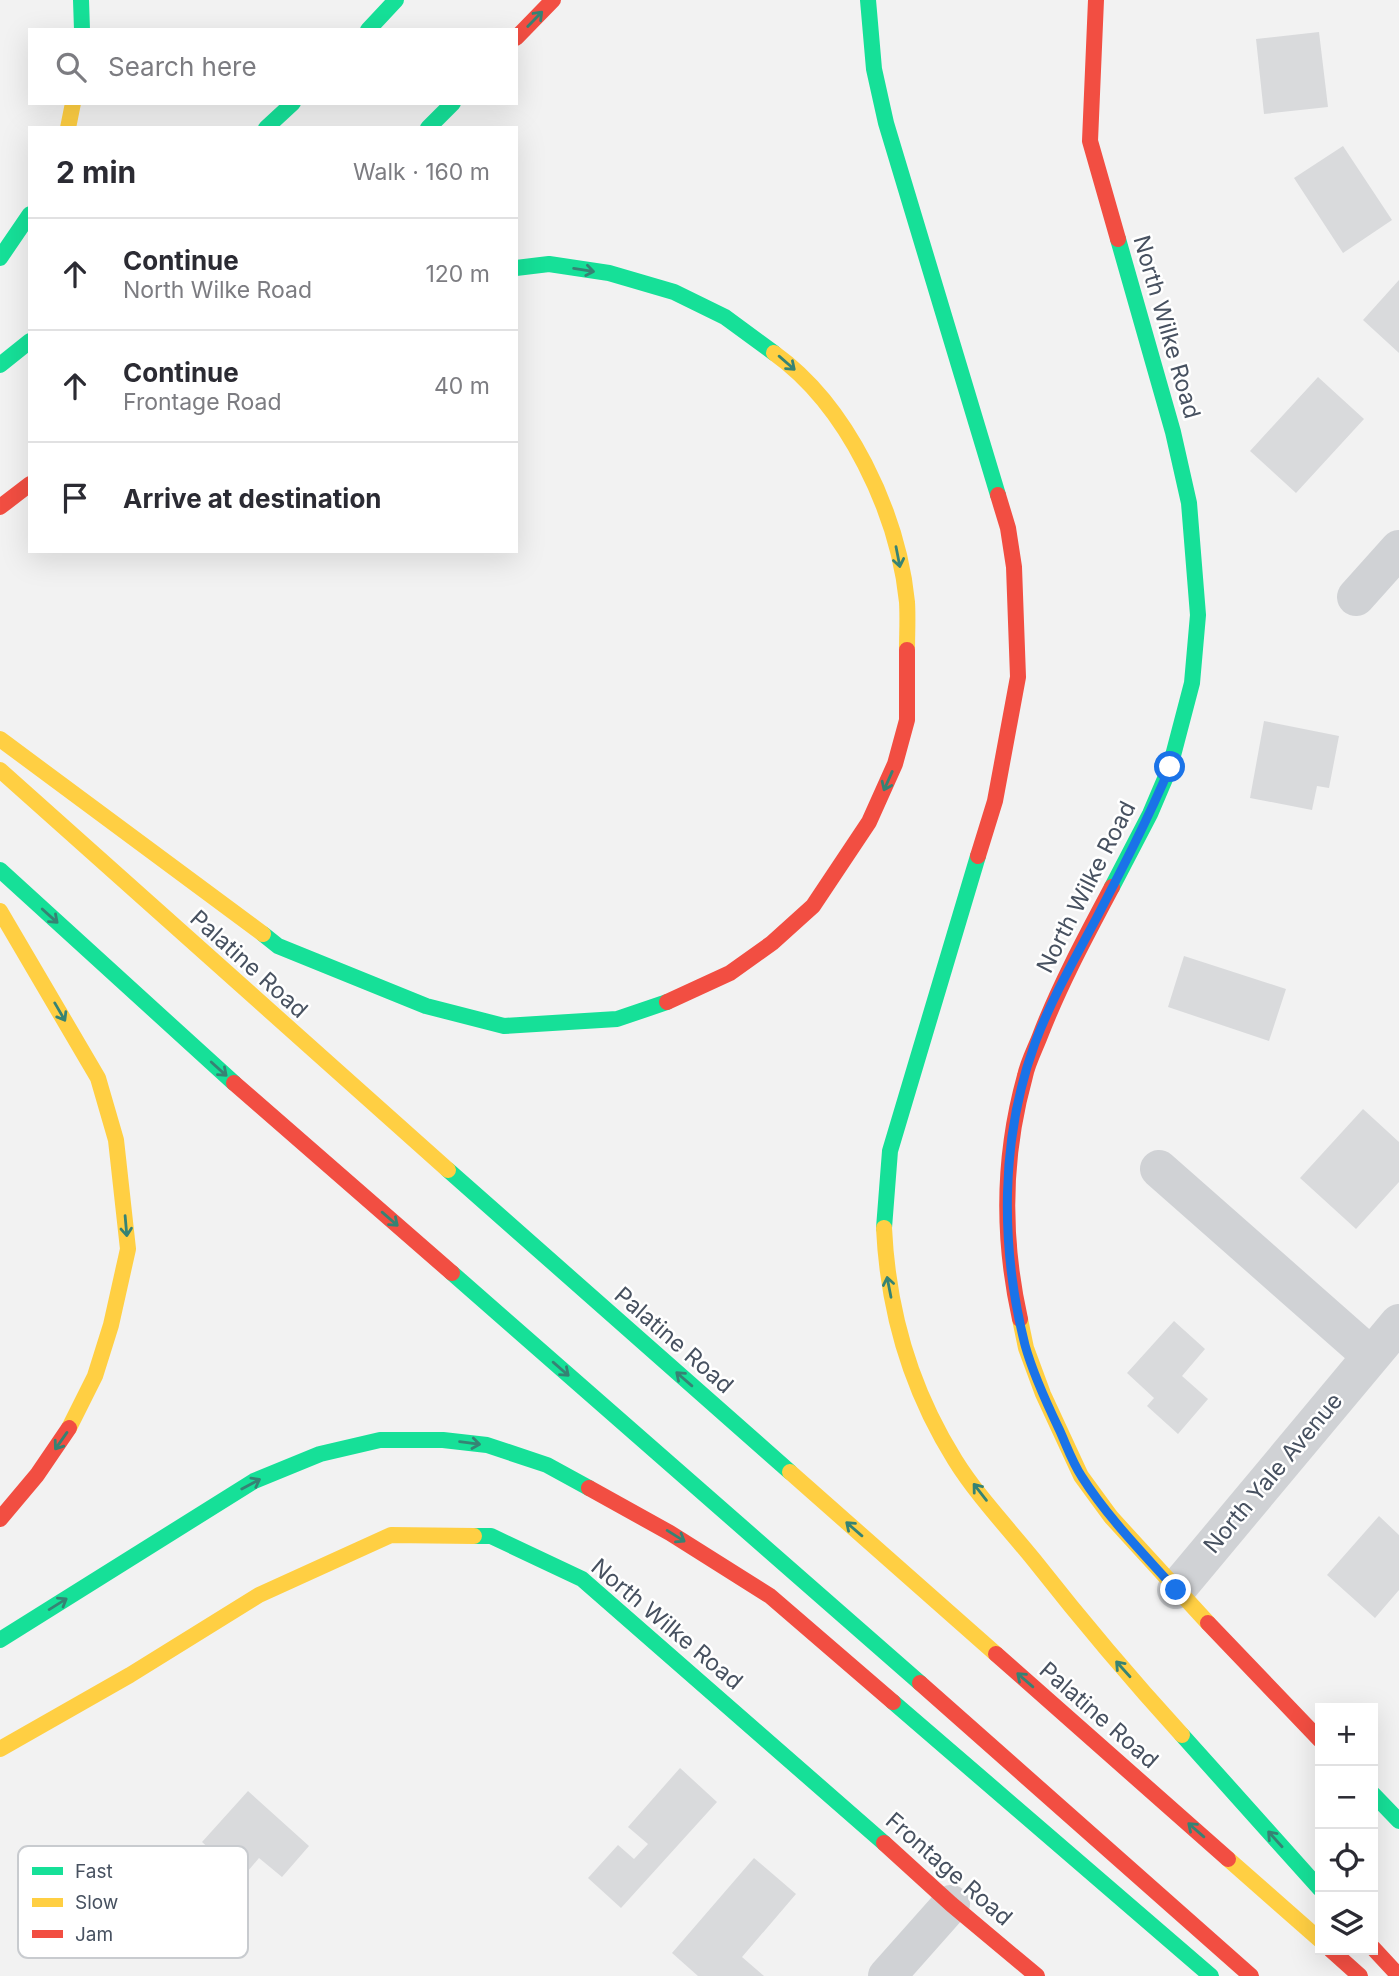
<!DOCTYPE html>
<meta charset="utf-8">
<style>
:root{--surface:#fff;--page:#f7f7f7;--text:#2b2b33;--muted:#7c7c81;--line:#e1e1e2}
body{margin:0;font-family:Inter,sans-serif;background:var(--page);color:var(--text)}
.controls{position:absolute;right:21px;bottom:21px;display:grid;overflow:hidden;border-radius:0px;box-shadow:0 7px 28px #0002}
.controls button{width:63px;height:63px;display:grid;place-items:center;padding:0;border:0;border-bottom:2px solid var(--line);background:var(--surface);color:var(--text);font:35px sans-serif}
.stop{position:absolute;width:21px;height:21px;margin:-16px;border:5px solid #1a73e8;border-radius:50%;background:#fff}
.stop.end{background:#1a73e8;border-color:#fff;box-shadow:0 2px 7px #0008}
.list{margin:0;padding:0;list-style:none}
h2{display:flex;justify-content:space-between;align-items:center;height:91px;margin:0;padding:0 28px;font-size:30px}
h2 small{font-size:23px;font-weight:400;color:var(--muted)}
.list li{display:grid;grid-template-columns:46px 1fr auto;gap:21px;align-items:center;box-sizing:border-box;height:112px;padding:0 28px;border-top:2px solid var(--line)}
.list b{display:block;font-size:26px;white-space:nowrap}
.list p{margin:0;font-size:23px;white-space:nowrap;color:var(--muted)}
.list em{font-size:23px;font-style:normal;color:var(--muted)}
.icon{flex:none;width:38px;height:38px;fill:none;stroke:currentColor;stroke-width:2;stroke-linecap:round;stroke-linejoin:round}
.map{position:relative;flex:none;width:1399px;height:1976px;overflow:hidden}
.search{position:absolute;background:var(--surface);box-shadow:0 7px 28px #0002;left:28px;top:28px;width:490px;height:77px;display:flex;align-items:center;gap:18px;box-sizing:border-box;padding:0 24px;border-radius:0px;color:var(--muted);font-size:26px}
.panel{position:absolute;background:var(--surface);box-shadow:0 7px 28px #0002;left:28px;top:126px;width:490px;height:427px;border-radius:0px}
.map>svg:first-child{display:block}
.building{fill:#d9dadc}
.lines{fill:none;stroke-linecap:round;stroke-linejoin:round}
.street{stroke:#d0d2d5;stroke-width:38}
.fast{stroke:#16e098;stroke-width:16}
.slow{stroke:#ffcf43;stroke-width:16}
.jam{stroke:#f24e42;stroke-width:16}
.oneway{stroke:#368374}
.route{stroke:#1a73e8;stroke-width:9}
.labels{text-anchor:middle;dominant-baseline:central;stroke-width:5;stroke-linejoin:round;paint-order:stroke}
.street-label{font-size:23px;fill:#475160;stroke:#fff}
.key{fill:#fff;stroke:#c8cbcf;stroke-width:2}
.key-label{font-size:19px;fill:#475160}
</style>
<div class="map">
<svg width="1399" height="1976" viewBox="0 0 1399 1976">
<rect width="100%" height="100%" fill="#f2f2f2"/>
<path class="building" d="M 1319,32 L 1328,107 L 1264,114 L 1256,39 Z
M 1343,146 L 1392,220 L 1343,253 L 1294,178 Z
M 1399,280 L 1399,353 L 1363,320 Z
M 1318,377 L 1364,419 L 1296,493 L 1250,451 Z
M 1264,721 L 1339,736 L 1329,788 L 1317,786 L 1312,810 L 1250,798 Z
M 1184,956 L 1286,989 L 1269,1041 L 1168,1007 Z
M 1363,1109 L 1399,1142 L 1399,1182 L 1356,1229 L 1300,1178 Z
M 1174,1321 L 1205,1349 L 1182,1376 L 1208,1399 L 1178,1434 L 1147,1406 L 1154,1398 L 1127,1373 Z
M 1379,1516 L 1399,1535 L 1399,1590 L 1375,1618 L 1327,1575 Z
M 680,1768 L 717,1802 L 621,1908 L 588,1878 L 618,1845 L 634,1859 L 648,1844 L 628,1827 Z
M 248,1791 L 309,1846 L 282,1877 L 259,1858 L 242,1878 L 202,1842 Z
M 754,1858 L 796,1894 L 742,1957 L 764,1976 L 698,1976 L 672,1953 Z"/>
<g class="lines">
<path class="street" d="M 1356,597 L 1399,549
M 1159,1169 L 1370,1355
M 1176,1590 L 1399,1323
M 887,1976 L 951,1904"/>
<path class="fast" d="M 81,0 L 82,30
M 868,0 L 874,69 L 886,123 L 998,495
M 368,30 L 396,0
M 266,128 L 293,103
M 428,128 L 453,103
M 0,258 L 30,214
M 516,268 L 549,264 L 609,273 L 674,292 L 725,317 L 774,353
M 0,365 L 30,341
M 0,870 L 234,1083
M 1112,887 L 1150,814 L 1170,767 L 1192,683 L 1198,615 L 1189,503 L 1173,432 L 1118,239
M 263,934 L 278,946 L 426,1006 L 504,1026 L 617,1019 L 667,1002
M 448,1170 L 790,1472
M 884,1228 L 890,1151 L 978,856
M 452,1273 L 920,1683
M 474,1536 L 491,1536 L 582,1579 L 884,1843
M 0,1640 L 254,1481 L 320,1454 L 380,1440 L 443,1440 L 487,1445 L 547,1465 L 589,1488
M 893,1702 L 1211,1976
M 1182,1735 L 1320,1889
M 1373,1794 L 1399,1821"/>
<path class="slow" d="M 68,128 L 73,103
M 774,353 C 848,406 898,513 907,602 C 908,618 907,634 907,650
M 0,739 L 263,934
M 0,770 L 448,1170
M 0,911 L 98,1078 L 116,1140 L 128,1249 L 111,1325 L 95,1376 L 69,1428
M 884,1228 C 888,1312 910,1388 955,1460 C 976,1494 1008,1528 1034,1560 C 1082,1621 1130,1678 1182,1735
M 1020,1319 L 1026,1348 L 1043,1394 L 1081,1476 L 1111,1517 L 1208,1623
M 790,1472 L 996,1654
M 0,1749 L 130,1675 L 259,1595 L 391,1535 L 474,1536
M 1228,1859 L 1320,1940"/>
<path class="jam" d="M 1096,0 L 1090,141 L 1118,239
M 516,38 L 553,0
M 0,507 L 30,484
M 978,856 L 995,801 L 1018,677 L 1014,567 L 1008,528 L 998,495
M 667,1002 L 730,973 L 772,943 L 813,906 L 869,822 L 895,764 L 907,720 L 907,650
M 234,1083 L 452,1273
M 1020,1319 C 1002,1238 1003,1155 1025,1076 C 1028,1062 1035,1049 1040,1036 C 1060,984 1086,936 1112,887
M 589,1488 L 670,1533 L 770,1596 L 893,1702
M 0,1519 L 37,1475 L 69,1428
M 1208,1623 L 1320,1740
M 996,1654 L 1228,1859
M 920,1683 L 1251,1976
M 884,1843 L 951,1904 L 1037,1976
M 1373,1948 L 1399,1976
M 1331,1950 L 1360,1976"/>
</g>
<defs><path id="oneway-shaft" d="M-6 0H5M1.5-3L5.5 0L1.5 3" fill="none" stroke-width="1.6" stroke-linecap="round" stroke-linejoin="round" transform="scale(1.75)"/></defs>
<g class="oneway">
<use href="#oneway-shaft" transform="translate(535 19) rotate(-46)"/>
<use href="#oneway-shaft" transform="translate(584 270) rotate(9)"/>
<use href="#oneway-shaft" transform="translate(787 363) rotate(41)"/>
<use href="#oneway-shaft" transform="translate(898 557) rotate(79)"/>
<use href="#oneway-shaft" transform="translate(888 781) rotate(114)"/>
<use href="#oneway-shaft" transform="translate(50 916) rotate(42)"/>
<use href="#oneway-shaft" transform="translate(60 1012) rotate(60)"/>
<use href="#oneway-shaft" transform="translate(219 1069) rotate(42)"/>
<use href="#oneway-shaft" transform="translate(390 1219) rotate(41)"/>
<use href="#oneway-shaft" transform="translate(126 1226) rotate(85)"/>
<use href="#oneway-shaft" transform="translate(889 1287) rotate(-101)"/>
<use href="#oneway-shaft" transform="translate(561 1369) rotate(41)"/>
<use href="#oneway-shaft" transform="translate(684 1379) rotate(-139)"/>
<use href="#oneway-shaft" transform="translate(61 1441) rotate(125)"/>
<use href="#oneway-shaft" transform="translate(470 1443) rotate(7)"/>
<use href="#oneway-shaft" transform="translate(251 1484) rotate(-28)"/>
<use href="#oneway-shaft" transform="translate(980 1492) rotate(-128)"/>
<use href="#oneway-shaft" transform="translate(854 1529) rotate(-139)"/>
<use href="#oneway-shaft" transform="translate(676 1536) rotate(32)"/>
<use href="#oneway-shaft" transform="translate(58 1604) rotate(-32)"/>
<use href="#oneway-shaft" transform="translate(1123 1669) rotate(-132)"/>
<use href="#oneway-shaft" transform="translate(1025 1680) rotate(-139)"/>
<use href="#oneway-shaft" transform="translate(1196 1830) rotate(-139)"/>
<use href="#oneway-shaft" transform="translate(1275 1839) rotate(-132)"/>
</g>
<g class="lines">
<path class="route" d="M 1170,767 C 1148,819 1122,869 1096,919 C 1074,960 1051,1000 1035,1043 C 1000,1139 1000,1246 1025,1345 C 1033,1374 1046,1402 1059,1429 C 1066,1444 1072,1462 1082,1477 C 1108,1518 1144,1554 1176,1590"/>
</g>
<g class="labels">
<g class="street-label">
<text transform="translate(1167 327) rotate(74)">North Wilke Road</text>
<text transform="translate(1086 887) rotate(-63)">North Wilke Road</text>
<text transform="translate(249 964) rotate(42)">Palatine Road</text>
<text transform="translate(674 1340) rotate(41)">Palatine Road</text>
<text transform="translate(1273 1473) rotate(-50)">North Yale Avenue</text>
<text transform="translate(667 1624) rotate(40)">North Wilke Road</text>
<text transform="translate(1099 1715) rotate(41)">Palatine Road</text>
<text transform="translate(949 1869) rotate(41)">Frontage Road</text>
</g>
</g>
<rect x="18" y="1846" width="230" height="112" rx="10" class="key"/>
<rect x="32" y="1867" width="31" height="8" fill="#16e098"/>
<rect x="32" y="1898" width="31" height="9" fill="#ffcf43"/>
<rect x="32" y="1930" width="31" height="8" fill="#f24e42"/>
<g class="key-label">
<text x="75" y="1878">Fast</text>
<text x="75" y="1909">Slow</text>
<text x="75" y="1941">Jam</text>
</g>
</svg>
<div class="controls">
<button>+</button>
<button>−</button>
<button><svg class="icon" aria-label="locate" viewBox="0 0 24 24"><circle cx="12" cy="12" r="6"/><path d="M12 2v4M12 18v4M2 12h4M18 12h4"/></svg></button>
<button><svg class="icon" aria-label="layers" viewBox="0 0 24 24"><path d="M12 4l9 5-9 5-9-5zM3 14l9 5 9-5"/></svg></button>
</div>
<div class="stop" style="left:1170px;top:767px"></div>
<div class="stop end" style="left:1176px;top:1590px"></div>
<div class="search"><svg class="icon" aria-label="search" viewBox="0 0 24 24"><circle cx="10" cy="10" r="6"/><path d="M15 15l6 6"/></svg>Search here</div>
<section class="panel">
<h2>2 min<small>Walk · 160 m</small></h2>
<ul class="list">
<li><svg class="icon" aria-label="ahead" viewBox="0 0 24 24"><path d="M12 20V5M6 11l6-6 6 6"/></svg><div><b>Continue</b><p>North Wilke Road</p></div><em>120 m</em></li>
<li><svg class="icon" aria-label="ahead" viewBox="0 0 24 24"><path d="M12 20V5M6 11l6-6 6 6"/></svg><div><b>Continue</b><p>Frontage Road</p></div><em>40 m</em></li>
<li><svg class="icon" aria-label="arrive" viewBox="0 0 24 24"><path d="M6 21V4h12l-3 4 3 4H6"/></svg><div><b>Arrive at destination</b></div></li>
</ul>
</section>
</div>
